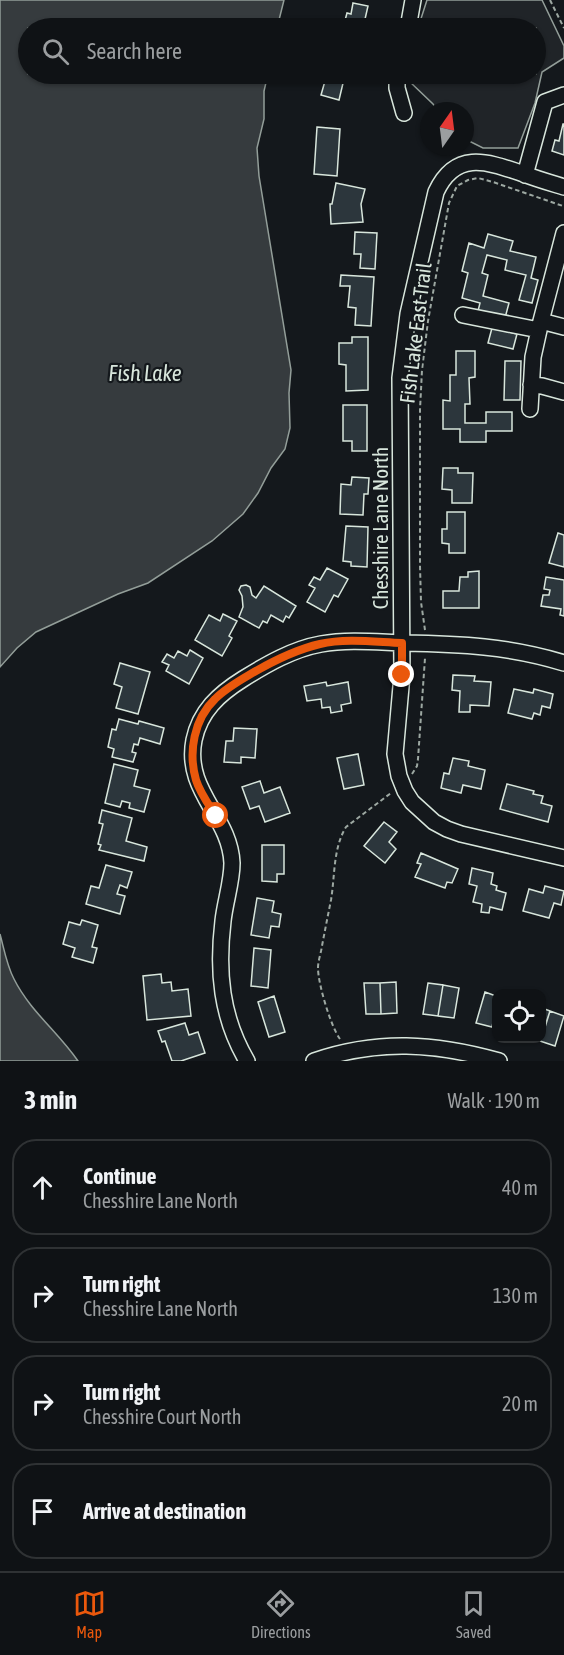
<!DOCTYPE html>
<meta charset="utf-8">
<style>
:root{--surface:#0f1215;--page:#181b1e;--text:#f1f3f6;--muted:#9b9ea0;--line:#2f3234;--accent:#ea580c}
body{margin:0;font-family:"Asap Condensed",sans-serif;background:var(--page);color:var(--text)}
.controls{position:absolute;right:18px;bottom:18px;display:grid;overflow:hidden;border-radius:12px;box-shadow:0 2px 4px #0004}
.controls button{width:54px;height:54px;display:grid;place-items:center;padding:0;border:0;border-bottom:2px solid var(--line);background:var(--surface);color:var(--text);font:30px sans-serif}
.compass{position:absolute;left:420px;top:102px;width:54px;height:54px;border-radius:50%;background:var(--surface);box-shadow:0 2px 4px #0004;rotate:14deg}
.stop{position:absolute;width:18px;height:18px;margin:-14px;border:4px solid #ea580c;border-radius:50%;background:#fff}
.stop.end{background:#ea580c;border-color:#fff;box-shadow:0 2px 6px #0008}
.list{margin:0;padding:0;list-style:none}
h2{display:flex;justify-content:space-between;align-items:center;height:78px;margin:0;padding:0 24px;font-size:26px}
h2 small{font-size:20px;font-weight:400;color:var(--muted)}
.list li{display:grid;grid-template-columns:39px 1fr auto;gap:18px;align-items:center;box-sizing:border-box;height:96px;margin:0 12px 12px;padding:0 12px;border:2px solid var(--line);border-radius:24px}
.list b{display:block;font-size:22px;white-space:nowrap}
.list p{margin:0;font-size:20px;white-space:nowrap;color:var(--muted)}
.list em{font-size:20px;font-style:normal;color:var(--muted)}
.icon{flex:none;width:33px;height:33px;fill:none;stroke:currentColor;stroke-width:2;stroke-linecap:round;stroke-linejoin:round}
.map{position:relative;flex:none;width:564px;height:1061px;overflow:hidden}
.search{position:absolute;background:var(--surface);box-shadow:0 2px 4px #0004;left:18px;right:18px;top:18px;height:66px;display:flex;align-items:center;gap:15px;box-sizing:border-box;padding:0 21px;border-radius:33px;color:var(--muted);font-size:22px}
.sheet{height:510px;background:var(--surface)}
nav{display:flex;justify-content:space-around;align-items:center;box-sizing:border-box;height:84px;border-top:2px solid var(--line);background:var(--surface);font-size:16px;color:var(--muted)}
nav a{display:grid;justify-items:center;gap:3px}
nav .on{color:var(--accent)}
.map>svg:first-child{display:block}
.green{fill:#202428;stroke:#939e99;stroke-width:1.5}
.water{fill:#363b3e;stroke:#939e99;stroke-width:1.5}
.building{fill:#2c363c;stroke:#d8e6dc;stroke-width:1.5}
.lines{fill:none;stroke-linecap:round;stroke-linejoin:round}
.minor-casing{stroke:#d8e6dc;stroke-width:18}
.path{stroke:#9da8a2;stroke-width:2;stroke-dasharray:4.5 3;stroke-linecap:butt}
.minor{stroke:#14181c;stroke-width:15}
.route{stroke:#ea580c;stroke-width:8}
.labels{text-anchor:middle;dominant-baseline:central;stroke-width:4.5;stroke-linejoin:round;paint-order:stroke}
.street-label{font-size:21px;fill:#d8e6dc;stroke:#14181c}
.water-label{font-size:22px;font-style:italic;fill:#d8e6dc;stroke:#14181c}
</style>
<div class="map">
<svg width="564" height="1061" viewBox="0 0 564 1061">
<rect width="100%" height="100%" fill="#14181c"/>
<path class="green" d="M 427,0 L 542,0 L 564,46 L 564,58 L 542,72 L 535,103 L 518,148 L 483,148 L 465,139 L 465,111 L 437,111 L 433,104 L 409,81 L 410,74 L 536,74 L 536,28 L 418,28 Z"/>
<path class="water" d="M 0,0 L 284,0 L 277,28 L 28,28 L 28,74 L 268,74 L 264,91 L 264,119 L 257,148 L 259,176 L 291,370 L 289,393 L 290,428 L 285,449 L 271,468 L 258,493 L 243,514 L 212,541 L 148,583 L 118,594 L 36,632 L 17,648 L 0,667 Z
M 0,934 C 4,949 7,966 14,979 C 30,1011 58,1032 78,1061 L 0,1061 Z"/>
<path class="building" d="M 353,3 L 368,6 L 363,28 L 343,28 L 347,13 L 351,14 Z
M 318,74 L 350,74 L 348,80 L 344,79 L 339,100 L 321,95 L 325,81 L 316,79 Z
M 563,124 L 564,124 L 564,155 L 552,151 L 555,140 L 559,141 Z
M 317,127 L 340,129 L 337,176 L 314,174 Z
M 336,183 L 365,189 L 361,204 L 363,222 L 331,224 L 330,204 L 332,204 Z
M 355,232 L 377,233 L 375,269 L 360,268 L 361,254 L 354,254 Z
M 488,234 L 513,241 L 510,251 L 536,257 L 531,278 L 538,280 L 532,303 L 519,300 L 526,275 L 505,270 L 507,260 L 487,255 L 482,273 L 488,275 L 483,296 L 509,303 L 505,318 L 478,311 L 480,303 L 462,298 L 468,273 L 462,271 L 469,243 L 484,248 Z
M 341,275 L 374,277 L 371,326 L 355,325 L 356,308 L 348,307 L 350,286 L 340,286 Z
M 492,328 L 517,334 L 513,349 L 488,343 Z
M 352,337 L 368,337 L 368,390 L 346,391 L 346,365 L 339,364 L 339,343 L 352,343 Z
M 456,351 L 475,351 L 475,377 L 469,378 L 470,404 L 465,404 L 465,423 L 486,423 L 486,412 L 512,412 L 512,431 L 486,431 L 486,442 L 460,442 L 460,429 L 443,429 L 443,400 L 450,401 L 450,375 L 456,375 Z
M 505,361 L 521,361 L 520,400 L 504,400 Z
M 343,405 L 367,405 L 367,451 L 352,451 L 352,441 L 343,441 Z
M 443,468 L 458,468 L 458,473 L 473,473 L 472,503 L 452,503 L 452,490 L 442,489 Z
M 352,477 L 369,478 L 368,494 L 364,494 L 363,515 L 340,514 L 341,484 L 351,485 Z
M 447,512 L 465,512 L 465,553 L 449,553 L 449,544 L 442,543 L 442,529 L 447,529 Z
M 346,526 L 368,527 L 367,567 L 351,566 L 351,562 L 343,561 Z
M 558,533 L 564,535 L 564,567 L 549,563 Z
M 327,568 L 348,579 L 338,597 L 334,595 L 325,612 L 307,602 L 315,588 L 309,585 L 314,577 L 320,580 Z
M 479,571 L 479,608 L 443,608 L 443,591 L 459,591 L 460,577 L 468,577 L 468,572 Z
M 546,577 L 564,580 L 564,616 L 560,615 L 561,609 L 541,606 L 543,595 L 549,595 L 550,590 L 544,589 Z
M 246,585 L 250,587 L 252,595 L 256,598 L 264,586 L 296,606 L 289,618 L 286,616 L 283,622 L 271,615 L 267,623 L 263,621 L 259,628 L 239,617 L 243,607 L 242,596 L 239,590 L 241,586 Z
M 223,614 L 237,621 L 229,636 L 232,638 L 222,656 L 195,640 L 209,615 L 220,621 Z
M 190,650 L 203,658 L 189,684 L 166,671 L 169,665 L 162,662 L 167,654 L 174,658 L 178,651 L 187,656 Z
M 120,663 L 150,672 L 138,714 L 116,708 L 122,687 L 114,684 Z
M 453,675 L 475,676 L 474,681 L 491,682 L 489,706 L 470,705 L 470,712 L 459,712 L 460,691 L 452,690 Z
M 326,682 L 327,686 L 348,682 L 351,703 L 341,705 L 342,711 L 331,713 L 330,707 L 322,708 L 321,699 L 307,701 L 304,686 Z
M 514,689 L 533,693 L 534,689 L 553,694 L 550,708 L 542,706 L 540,715 L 534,713 L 532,719 L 508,713 Z
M 119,719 L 138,724 L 139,721 L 164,728 L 160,744 L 140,738 L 138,745 L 134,744 L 132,752 L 136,753 L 133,762 L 112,757 L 114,749 L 108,747 L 112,729 L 116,730 Z
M 234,728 L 257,729 L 255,758 L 241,757 L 241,763 L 224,762 L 226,741 L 233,741 Z
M 358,754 L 364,785 L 344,789 L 337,758 Z
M 453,758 L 469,761 L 468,766 L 485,770 L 481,789 L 463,785 L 461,793 L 441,788 L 444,773 L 449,774 Z
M 114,764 L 138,770 L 134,786 L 150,790 L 144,812 L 129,808 L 130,803 L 122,801 L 120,807 L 105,803 Z
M 260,781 L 264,793 L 280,787 L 290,813 L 265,822 L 259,806 L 250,809 L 242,787 Z
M 507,784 L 534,791 L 533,794 L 543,796 L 541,803 L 552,806 L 548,822 L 500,809 Z
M 102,810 L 132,818 L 126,841 L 147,847 L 144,861 L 99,850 L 101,845 L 98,844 L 103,824 L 99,823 Z
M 384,822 L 397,832 L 389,842 L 396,849 L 385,863 L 364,846 Z
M 262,845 L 284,845 L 284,874 L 277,874 L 277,882 L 262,881 Z
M 421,853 L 458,869 L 452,883 L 447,882 L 445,888 L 415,877 L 421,864 L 417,863 Z
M 106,865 L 132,872 L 127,888 L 120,885 L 117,894 L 125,896 L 120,914 L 86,904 L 91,886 L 99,888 Z
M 472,868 L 493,873 L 491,884 L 497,886 L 496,890 L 506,893 L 502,910 L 490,907 L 489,913 L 481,912 L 482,904 L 473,902 L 477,886 L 469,884 Z
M 545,886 L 564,891 L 561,905 L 554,903 L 549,918 L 523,911 L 529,889 L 543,893 Z
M 257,898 L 274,901 L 272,912 L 281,914 L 279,927 L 271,926 L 269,938 L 251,935 Z
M 82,920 L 98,925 L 92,947 L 97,948 L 93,963 L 72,957 L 75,948 L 63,944 L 69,922 L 80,925 Z
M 254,948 L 271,950 L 268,988 L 251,986 Z
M 161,974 L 162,983 L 171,982 L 172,991 L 188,989 L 191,1016 L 147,1020 L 143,976 Z
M 396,982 L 397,1013 L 381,1014 L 380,983 Z
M 364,983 L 380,983 L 381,1014 L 366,1014 Z
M 428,983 L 443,985 L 438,1016 L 423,1014 Z
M 443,985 L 459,988 L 454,1018 L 438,1016 Z
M 485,992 L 496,996 L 496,1009 L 492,1027 L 476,1023 Z
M 274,996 L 285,1032 L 269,1037 L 258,1002 Z
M 542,1008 L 550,1011 L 542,1037 Z
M 550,1011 L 564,1016 L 555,1046 L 540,1041 Z
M 185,1023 L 189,1035 L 198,1032 L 205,1053 L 181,1061 L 172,1061 L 165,1041 L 162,1042 L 158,1031 Z"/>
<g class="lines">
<g class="minor-casing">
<path id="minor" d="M 408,28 L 413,0
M 397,74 L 397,88 L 404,113
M 525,175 L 545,102 L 564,95
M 564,187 C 551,183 537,179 524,174 C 488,162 456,149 436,192 L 408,314 L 400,378 L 402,675 L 395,754 L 399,776 L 405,791 L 412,802 L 434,822 L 447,829 L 461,834 L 564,858
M 463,315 L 539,330
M 541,321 L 564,327
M 531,385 L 542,386 L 564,392
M 530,409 L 533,357 L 541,321 L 564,233
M 247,1061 C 221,1017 217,971 223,921 C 225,902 232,882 232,863 C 230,816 184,791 194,740 C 200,711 219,694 243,679 C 267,664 293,649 321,644 C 348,639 376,642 403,643 C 460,644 509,646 564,663
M 314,1061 C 378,1039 435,1043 499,1061"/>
</g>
<path class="path" d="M 550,0 L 564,28
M 425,630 L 421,602 L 420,566 L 420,410 L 422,370 L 428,321 L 449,203 L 457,186 L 468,180 L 478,178 L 493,182 L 563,206
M 412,774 L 417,766 L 418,759 L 425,658
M 340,1039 C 331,1027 318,984 318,968 C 318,961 321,953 322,946 C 325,930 328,915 331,900 C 335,876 333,848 346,827 L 391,793"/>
<use href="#minor" class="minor"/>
</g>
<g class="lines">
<path class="route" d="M 216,816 C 209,805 200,793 196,780 C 188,752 194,719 215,699 C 225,689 237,682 249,675 C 271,662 294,650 320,644 C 346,638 375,642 402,643 L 402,675"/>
</g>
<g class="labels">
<g class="street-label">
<text transform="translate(415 333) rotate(-83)">Fish Lake East Trail</text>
<text transform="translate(380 528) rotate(-90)">Chesshire Lane North</text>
</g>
<g class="water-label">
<text x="145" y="373">Fish Lake</text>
</g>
</g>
</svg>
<div class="controls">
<button><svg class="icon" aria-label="locate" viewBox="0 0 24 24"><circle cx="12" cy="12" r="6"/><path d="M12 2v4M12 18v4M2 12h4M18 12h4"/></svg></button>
</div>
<svg class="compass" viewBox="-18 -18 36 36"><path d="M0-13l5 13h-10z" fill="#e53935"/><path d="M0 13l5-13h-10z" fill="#9b9ea0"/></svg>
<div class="stop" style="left:216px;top:816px"></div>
<div class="stop end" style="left:402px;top:675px"></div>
<div class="search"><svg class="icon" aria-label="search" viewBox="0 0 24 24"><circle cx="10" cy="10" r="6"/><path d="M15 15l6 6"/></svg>Search here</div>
</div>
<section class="sheet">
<h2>3 min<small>Walk · 190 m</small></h2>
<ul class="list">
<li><svg class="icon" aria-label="ahead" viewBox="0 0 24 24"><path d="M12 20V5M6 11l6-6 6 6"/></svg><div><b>Continue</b><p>Chesshire Lane North</p></div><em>40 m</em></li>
<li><svg class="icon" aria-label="right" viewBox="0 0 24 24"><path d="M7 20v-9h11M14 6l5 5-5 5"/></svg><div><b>Turn right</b><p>Chesshire Lane North</p></div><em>130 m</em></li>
<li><svg class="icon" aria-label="right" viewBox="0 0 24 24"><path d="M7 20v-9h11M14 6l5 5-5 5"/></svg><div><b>Turn right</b><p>Chesshire Court North</p></div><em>20 m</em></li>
<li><svg class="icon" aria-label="arrive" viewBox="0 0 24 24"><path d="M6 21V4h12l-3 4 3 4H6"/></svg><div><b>Arrive at destination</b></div></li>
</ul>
</section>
<nav>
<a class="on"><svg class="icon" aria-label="map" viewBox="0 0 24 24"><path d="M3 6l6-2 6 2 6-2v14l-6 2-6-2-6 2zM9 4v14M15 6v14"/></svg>Map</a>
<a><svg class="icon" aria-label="directions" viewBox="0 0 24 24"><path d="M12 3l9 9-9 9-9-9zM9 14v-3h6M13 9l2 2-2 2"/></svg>Directions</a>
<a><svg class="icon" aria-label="saved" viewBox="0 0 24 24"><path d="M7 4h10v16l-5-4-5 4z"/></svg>Saved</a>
</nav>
